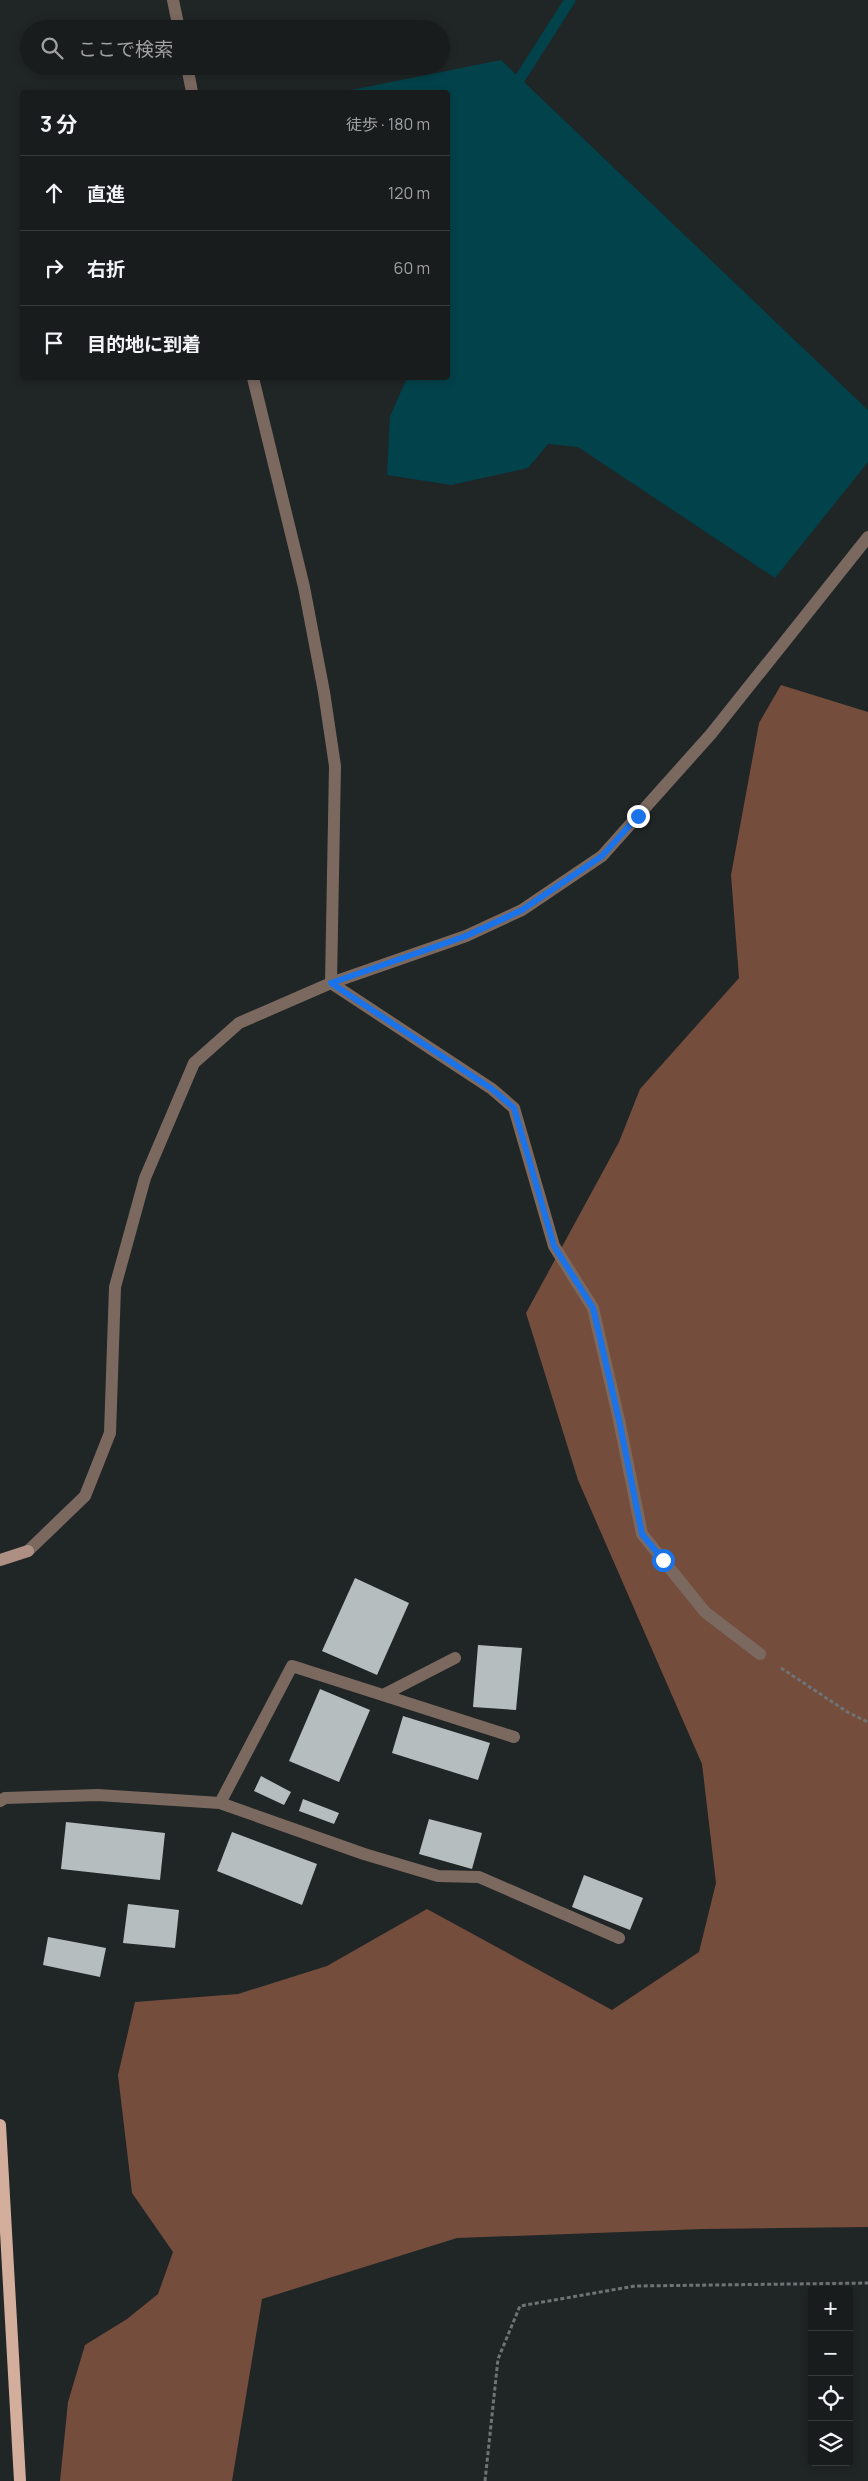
<!DOCTYPE html>
<html lang="ja">
<meta charset="utf-8">
<style>
:root{--surface:#181c1c;--page:#252929;--text:#f1f3f6;--muted:#9fa1a3;--line:#363a3b}
body{margin:0;font-family:Manrope,"Noto Sans JP",sans-serif;background:var(--page);color:var(--text)}
.controls{position:absolute;right:15px;bottom:15px;display:grid;overflow:hidden;border-radius:5px;box-shadow:0 2px 8px #0003}
.controls button{width:45px;height:45px;display:grid;place-items:center;padding:0;border:0;border-bottom:1px solid var(--line);background:var(--surface);color:var(--text);font:25px sans-serif}
.stop{position:absolute;width:15px;height:15px;margin:-11px;border:4px solid #1a73e8;border-radius:50%;background:#fff}
.stop.end{background:#1a73e8;border-color:#fff;box-shadow:0 1px 5px #0008}
.list{margin:0;padding:0;list-style:none}
h2{display:flex;justify-content:space-between;align-items:center;height:65px;margin:0;padding:0 20px;font-size:21px}
h2 small{font-size:16px;font-weight:400;color:var(--muted)}
.list li{display:grid;grid-template-columns:32px 1fr auto;gap:15px;align-items:center;box-sizing:border-box;height:75px;padding:0 20px;border-top:1px solid var(--line)}
.list b{display:block;font-size:19px;white-space:nowrap}
.list em{font-size:16px;font-style:normal;color:var(--muted)}
.icon{flex:none;width:28px;height:28px;fill:none;stroke:currentColor;stroke-width:2;stroke-linecap:round;stroke-linejoin:round}
.map{position:relative;flex:none;width:868px;height:2481px;overflow:hidden}
.search{position:absolute;background:var(--surface);box-shadow:0 2px 8px #0003;left:20px;top:20px;width:430px;height:55px;display:flex;align-items:center;gap:12px;box-sizing:border-box;padding:0 18px;border-radius:28px;color:var(--muted);font-size:19px}
.panel{position:absolute;background:var(--surface);box-shadow:0 2px 8px #0003;left:20px;top:90px;width:430px;height:290px;border-radius:5px}
.map>svg:first-child{display:block}
.forest{fill:#744d3c}
.water{fill:#02424b}
.lines{fill:none;stroke-linecap:round;stroke-linejoin:round}
.stream{stroke:#02424b;stroke-width:11}
.building{fill:#b6bdbe}
.path{stroke:#6f7374;stroke-width:3;stroke-dasharray:4 2.5;stroke-linecap:butt}
.street{stroke:#7b6960;stroke-width:12}
.secondary{stroke:#ad9083;stroke-width:12}
.primary{stroke:#d4ae9d;stroke-width:12}
.route{stroke:#1a73e8;stroke-width:6}
</style>
<div class="map">
<svg width="868" height="2481" viewBox="0 0 868 2481">
<rect width="100%" height="100%" fill="#202526"/>
<path class="forest" d="M 781,685 L 868,712 L 868,2227 L 703,2229 L 457,2238 L 262,2299 L 232,2481 L 60,2481 L 68,2402 L 85,2345 L 127,2319 L 158,2294 L 173,2252 L 132,2193 L 118,2075 L 135,2002 L 238,1994 L 327,1966 L 427,1909 L 612,2010 L 699,1952 L 716,1883 L 702,1764 L 578,1480 L 526,1313 L 619,1142 L 640,1089 L 739,978 L 731,875 L 759,723 Z"/>
<path class="water" d="M 501,60 L 868,410 L 868,462 L 775,578 L 578,447 L 548,444 L 528,468 L 451,485 L 387,475 L 390,416 L 407,378 L 448,378 L 448,92 L 341,92 Z"/>
<g class="lines">
<path class="stream" d="M 512,91 L 570,0"/>
</g>
<path class="building" d="M 355,1578 L 409,1603 L 377,1675 L 322,1651 Z
M 478,1645 L 522,1648 L 516,1710 L 473,1707 Z
M 320,1689 L 370,1710 L 339,1782 L 289,1761 Z
M 403,1716 L 490,1743 L 478,1780 L 392,1753 Z
M 261,1776 L 291,1792 L 284,1805 L 254,1791 Z
M 303,1799 L 339,1813 L 334,1824 L 299,1811 Z
M 429,1819 L 482,1833 L 472,1869 L 419,1854 Z
M 66,1822 L 165,1833 L 160,1880 L 61,1869 Z
M 232,1832 L 317,1864 L 302,1905 L 217,1871 Z
M 584,1875 L 643,1898 L 630,1930 L 572,1907 Z
M 128,1904 L 179,1910 L 175,1948 L 123,1943 Z
M 48,1937 L 106,1948 L 100,1977 L 43,1965 Z"/>
<g class="lines">
<path class="path" d="M 781,1668 L 849,1713 L 868,1722
M 485,2481 L 498,2359 L 520,2306 L 635,2286 L 868,2283"/>
<path class="street" d="M 173,0 L 179,29
M 187,66 L 192,92
M 253,378 L 304,587 L 324,692 L 335,766 L 331,983
M 331,983 L 492,1089 L 514,1108 L 554,1246 L 593,1308 L 619,1420 L 642,1534 L 705,1612 L 760,1654
M 28,1551 L 85,1496 L 110,1433 L 115,1287 L 145,1178 L 194,1063 L 239,1023 L 331,983 L 466,936 L 522,910 L 602,856 L 711,734 L 868,537
M 383,1695 L 455,1658
M 0,1801 L 5,1798 L 98,1795 L 220,1803 L 364,1854 L 438,1876 L 479,1877 L 619,1938
M 220,1803 L 292,1666 L 514,1737"/>
<path class="secondary" d="M 0,1560 L 28,1551"/>
<path class="primary" d="M 0,2125 L 20,2481"/>
</g>
<g class="lines">
<path class="route" d="M 638,816 L 602,856 L 522,910 L 466,936 L 331,983 L 492,1089 L 514,1108 L 554,1246 L 593,1308 L 619,1420 L 642,1534 L 663,1560"/>
</g>
</svg>
<div class="controls">
<button>+</button>
<button>−</button>
<button><svg class="icon" aria-label="locate" viewBox="0 0 24 24"><circle cx="12" cy="12" r="6"/><path d="M12 2v4M12 18v4M2 12h4M18 12h4"/></svg></button>
<button><svg class="icon" aria-label="layers" viewBox="0 0 24 24"><path d="M12 4l9 5-9 5-9-5zM3 14l9 5 9-5"/></svg></button>
</div>
<div class="stop" style="left:663px;top:1560px"></div>
<div class="stop end" style="left:638px;top:816px"></div>
<div class="search"><svg class="icon" aria-label="search" viewBox="0 0 24 24"><circle cx="10" cy="10" r="6"/><path d="M15 15l6 6"/></svg>ここで検索</div>
<section class="panel">
<h2>3 分<small>徒歩 · 180 m</small></h2>
<ul class="list">
<li><svg class="icon" aria-label="ahead" viewBox="0 0 24 24"><path d="M12 20V5M6 11l6-6 6 6"/></svg><div><b>直進</b></div><em>120 m</em></li>
<li><svg class="icon" aria-label="right" viewBox="0 0 24 24"><path d="M7 20v-9h11M14 6l5 5-5 5"/></svg><div><b>右折</b></div><em>60 m</em></li>
<li><svg class="icon" aria-label="arrive" viewBox="0 0 24 24"><path d="M6 21V4h12l-3 4 3 4H6"/></svg><div><b>目的地に到着</b></div></li>
</ul>
</section>
</div>
